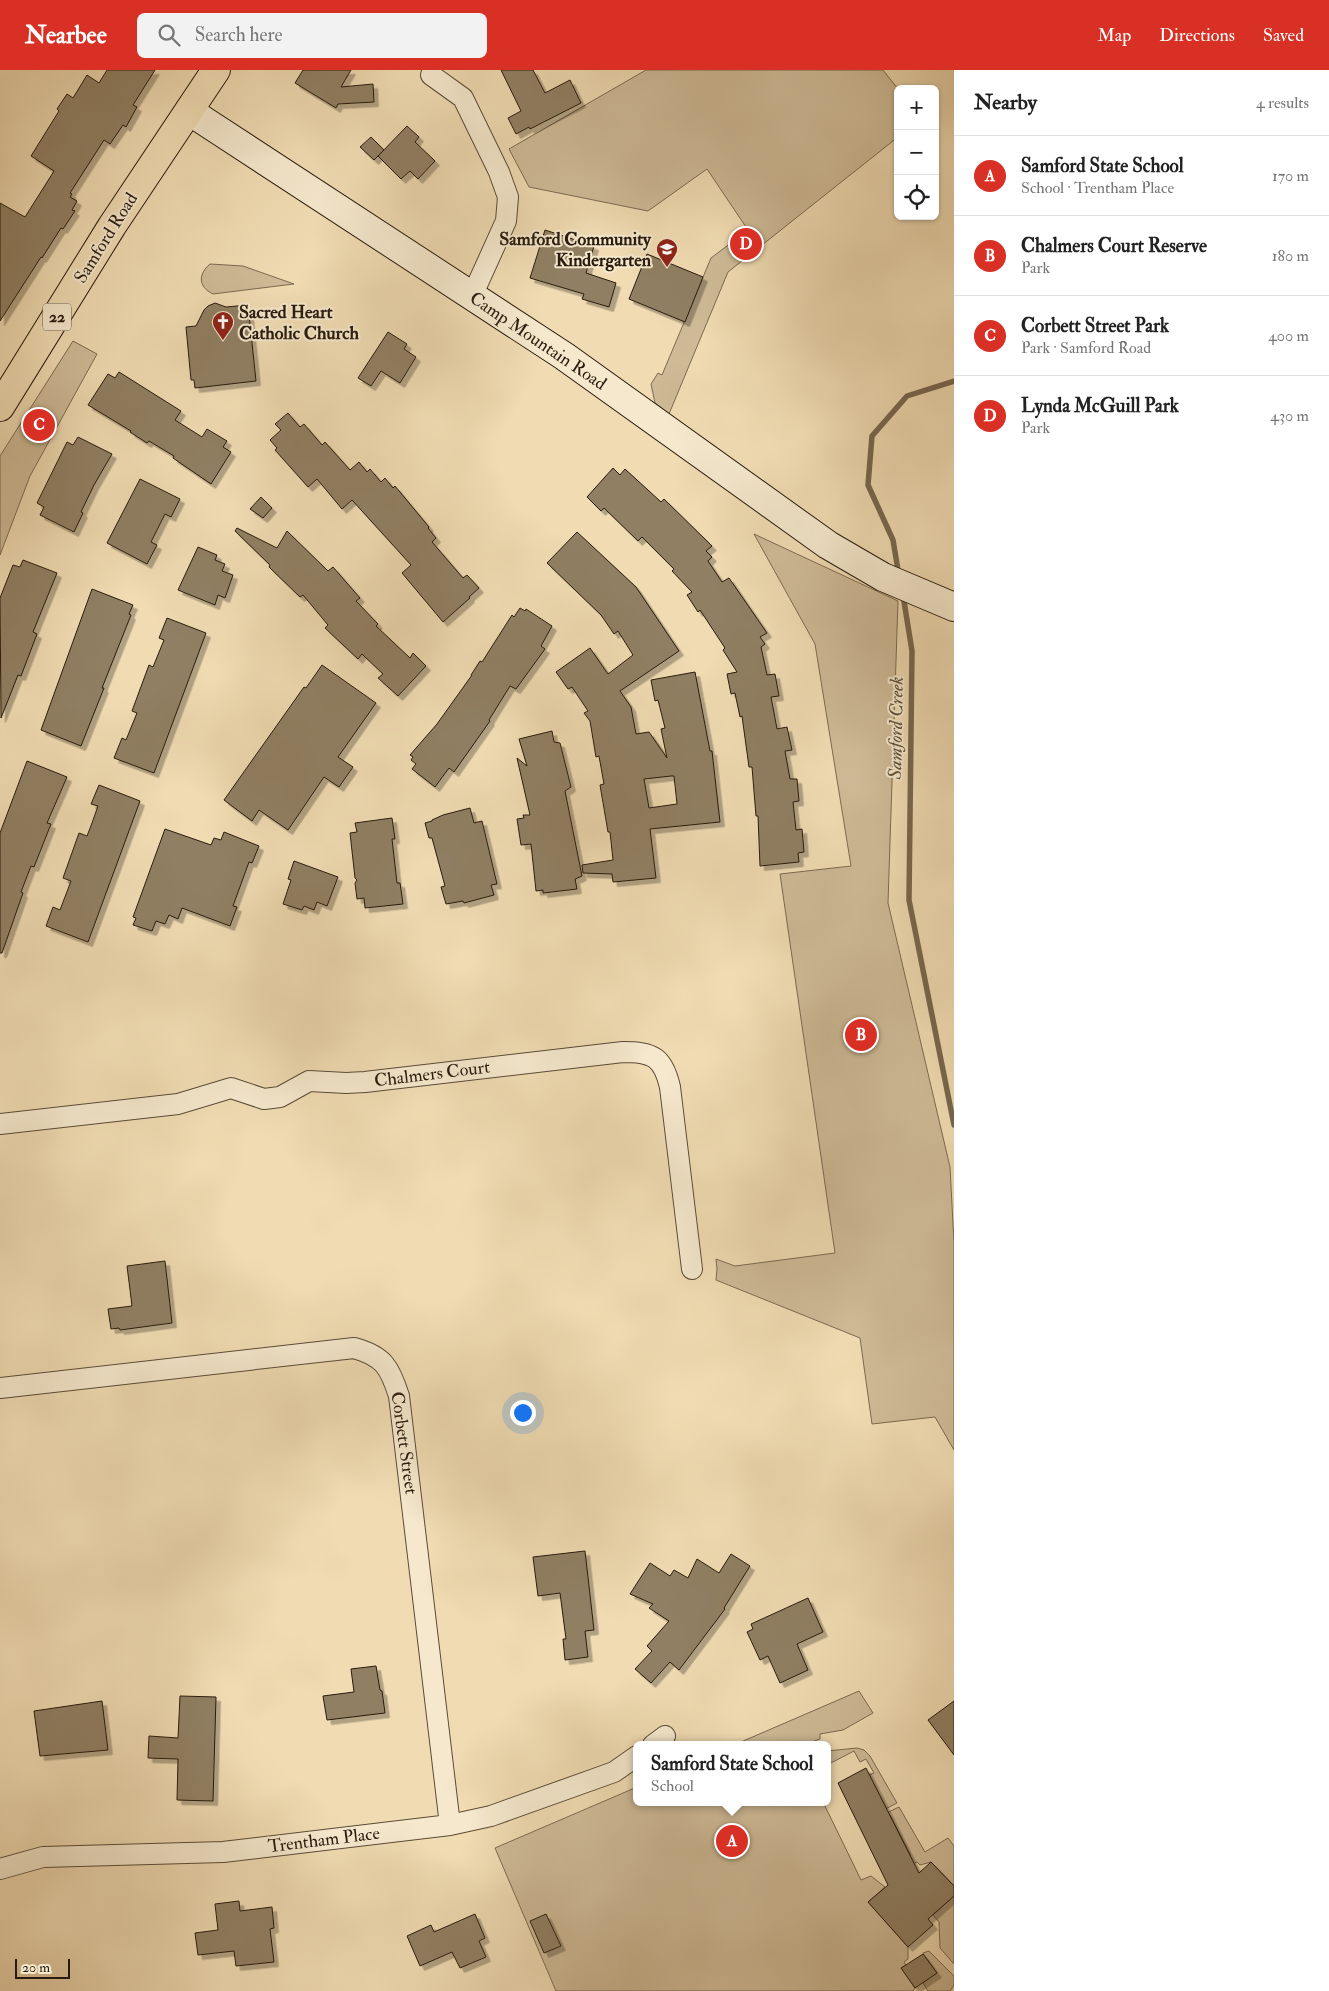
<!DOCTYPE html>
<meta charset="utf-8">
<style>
:root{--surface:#fff;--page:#f2f2f2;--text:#222;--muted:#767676;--line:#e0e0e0;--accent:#d93025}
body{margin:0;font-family:"IM FELL Double Pica",serif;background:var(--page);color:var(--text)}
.controls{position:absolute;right:15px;top:15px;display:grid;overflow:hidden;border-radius:8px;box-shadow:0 1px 4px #0004}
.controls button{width:45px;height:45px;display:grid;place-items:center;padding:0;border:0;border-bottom:1px solid var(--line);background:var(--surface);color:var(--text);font:25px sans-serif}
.scale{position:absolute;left:15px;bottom:12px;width:55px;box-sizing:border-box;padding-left:5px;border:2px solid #281b0e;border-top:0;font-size:14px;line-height:18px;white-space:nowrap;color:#281b0e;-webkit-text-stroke:4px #f5e8cd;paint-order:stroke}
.you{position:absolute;left:522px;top:1342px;width:18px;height:18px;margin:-12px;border:4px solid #fff;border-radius:50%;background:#1a73e8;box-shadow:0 0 0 8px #1a73e833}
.badge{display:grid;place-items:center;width:32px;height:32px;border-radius:50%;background:var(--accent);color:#fff;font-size:16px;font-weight:700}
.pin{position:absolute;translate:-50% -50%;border:2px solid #fff;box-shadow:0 1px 5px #0006}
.popup{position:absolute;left:633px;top:1671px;width:198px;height:65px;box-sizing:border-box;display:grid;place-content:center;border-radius:8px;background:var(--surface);filter:drop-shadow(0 1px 4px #0005);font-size:16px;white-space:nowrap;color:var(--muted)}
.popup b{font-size:19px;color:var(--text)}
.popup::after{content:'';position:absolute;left:50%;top:100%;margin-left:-10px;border:10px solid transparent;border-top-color:var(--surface)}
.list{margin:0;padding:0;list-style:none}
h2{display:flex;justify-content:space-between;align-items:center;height:65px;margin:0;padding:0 20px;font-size:21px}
h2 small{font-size:16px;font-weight:400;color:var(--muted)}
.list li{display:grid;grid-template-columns:32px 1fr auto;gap:15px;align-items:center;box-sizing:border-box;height:80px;padding:0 20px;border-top:1px solid var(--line)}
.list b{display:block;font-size:19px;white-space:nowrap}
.list p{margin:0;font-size:16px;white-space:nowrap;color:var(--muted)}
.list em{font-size:16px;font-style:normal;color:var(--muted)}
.icon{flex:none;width:28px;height:28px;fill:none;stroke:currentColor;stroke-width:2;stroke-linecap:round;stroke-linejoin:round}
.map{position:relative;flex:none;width:954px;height:1921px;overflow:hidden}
header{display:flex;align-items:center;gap:30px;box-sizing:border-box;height:70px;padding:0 25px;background:var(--accent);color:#fff}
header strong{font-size:24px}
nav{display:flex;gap:28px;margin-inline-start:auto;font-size:18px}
.search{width:350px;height:45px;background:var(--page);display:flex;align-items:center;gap:12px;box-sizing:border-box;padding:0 18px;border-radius:8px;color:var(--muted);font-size:19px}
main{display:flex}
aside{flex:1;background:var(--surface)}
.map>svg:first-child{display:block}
.green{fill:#ceba96;stroke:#7b6a52}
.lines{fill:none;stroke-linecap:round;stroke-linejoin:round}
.stream{stroke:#77674f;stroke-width:5.5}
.building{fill:#907f63;stroke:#281b0e;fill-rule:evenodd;filter:url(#shadow)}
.street-casing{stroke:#5a4b37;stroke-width:22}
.secondary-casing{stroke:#281b0e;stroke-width:30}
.primary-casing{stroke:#281b0e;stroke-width:30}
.street{stroke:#f5e8cd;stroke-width:20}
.secondary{stroke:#f5e8cd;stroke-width:28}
.primary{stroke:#f0dbb2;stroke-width:28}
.labels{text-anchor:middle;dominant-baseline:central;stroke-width:4;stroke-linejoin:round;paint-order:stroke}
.shield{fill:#f5e8cd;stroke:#665847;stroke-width:1}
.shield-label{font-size:16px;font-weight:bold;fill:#281b0e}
.street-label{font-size:18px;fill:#281b0e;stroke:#f5e8cd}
.poi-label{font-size:18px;font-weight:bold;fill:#281b0e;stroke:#f5e8cd;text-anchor:end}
.water-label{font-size:19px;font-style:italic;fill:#5d4e39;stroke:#f5e8cd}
</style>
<header>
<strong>Nearbee</strong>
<div class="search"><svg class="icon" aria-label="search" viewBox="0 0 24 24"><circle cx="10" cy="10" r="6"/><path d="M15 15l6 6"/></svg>Search here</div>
<nav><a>Map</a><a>Directions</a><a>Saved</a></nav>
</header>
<main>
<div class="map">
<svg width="954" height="1921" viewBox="0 0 954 1921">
<defs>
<filter id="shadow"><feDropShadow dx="4.5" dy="4.5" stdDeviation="0" flood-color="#0004"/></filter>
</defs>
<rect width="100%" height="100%" fill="#f0dbb2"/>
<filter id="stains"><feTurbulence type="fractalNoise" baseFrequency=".004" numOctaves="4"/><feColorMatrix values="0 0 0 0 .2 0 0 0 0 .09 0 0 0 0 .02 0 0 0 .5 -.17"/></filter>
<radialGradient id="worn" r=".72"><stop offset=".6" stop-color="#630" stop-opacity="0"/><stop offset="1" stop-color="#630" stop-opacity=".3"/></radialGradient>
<path class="green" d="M 646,0 L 883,0 L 898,19 L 898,67 L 728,202 L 669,344 L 655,333 L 651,314 L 658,303 L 662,305 L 711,188 L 748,160 L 707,99 L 648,141 L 529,117 L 509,79 Z
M 210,194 L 243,196 L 294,214 L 213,224 C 198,217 198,204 210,194 Z
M 73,271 L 97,284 L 30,406 L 0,485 L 0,386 Z
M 754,464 L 898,531 L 888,833 L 950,1097 L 954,1173 L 954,1380 L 935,1347 L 872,1354 L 860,1268 L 716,1210 L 717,1199 L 716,1189 L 735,1196 L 835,1183 L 780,804 L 851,796 L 815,574 Z
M 859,1621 L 873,1643 L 843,1660 L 820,1664 L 820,1669 L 803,1675 L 734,1675 Z
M 857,1678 L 864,1680 L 870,1686 L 897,1733 L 868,1748 L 869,1705 L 874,1703 L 866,1689 L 860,1692 L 854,1681 L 827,1695 L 827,1681 Z
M 637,1717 L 637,1732 L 823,1732 L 861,1810 L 871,1806 L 885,1817 L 868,1832 L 908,1877 L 908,1889 L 904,1892 L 906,1895 L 901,1898 L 915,1918 L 913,1921 L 556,1921 L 495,1778 Z
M 899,1737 L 925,1782 L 948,1768 L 954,1776 L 954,1816 L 931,1792 L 920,1795 L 917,1792 L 912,1794 L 910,1784 L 890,1745 L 869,1751 Z
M 954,1826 L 954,1894 L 940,1878 L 939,1852 L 933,1845 Z
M 929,1881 L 954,1906 L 954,1915 L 950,1921 L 928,1921 L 923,1913 L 937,1903 L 923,1883 Z"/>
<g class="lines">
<path class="stream" d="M 899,506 L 893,470 L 868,415 L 872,366 L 907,326 L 954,311
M 903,525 L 912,581 L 909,830 L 954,1055"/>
</g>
<path class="building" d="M 107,0 L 155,0 L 133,35 L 137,37 L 126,57 L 123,55 L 110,74 L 104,70 L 70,123 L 72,124 L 70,127 L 77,131 L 72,140 L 75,141 L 63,159 L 61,158 L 42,188 L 41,187 L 0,251 L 0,133 L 25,147 L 54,101 L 31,86 L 59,41 L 57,39 L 67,24 L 73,28 L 87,5 L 99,13 Z
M 303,0 L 351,0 L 341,17 L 373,14 L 374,32 L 338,34 L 336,38 L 295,13 Z
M 501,0 L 533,0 L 545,23 L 570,10 L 581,33 L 530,59 L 529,57 L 516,64 L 508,48 L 521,41 Z
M 407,56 L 419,67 L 415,72 L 435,91 L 418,109 L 410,101 L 401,109 L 378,86 Z
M 371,67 L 384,80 L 374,90 L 360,77 Z
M 545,160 L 594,176 L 586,203 L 616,213 L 609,237 L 582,229 L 584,224 L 530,208 Z
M 647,184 L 703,207 L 685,252 L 629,229 Z
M 215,233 L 226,237 L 248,235 L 256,311 L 195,318 L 194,310 L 191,310 L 186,257 L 196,256 L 204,240 L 208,236 Z
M 388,262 L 407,274 L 404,279 L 416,287 L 400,313 L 381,301 L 371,316 L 358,308 Z
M 119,302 L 181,341 L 175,350 L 202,367 L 207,359 L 227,371 L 223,377 L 231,382 L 211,414 L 173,388 L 174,386 L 149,371 L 147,373 L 130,362 L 131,361 L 88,335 L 108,304 L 115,308 Z
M 288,343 L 300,357 L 304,354 L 322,375 L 325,372 L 350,400 L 359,392 L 367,402 L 370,399 L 381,412 L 385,408 L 393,418 L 395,416 L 429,457 L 428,458 L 436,468 L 432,472 L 463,508 L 467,505 L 479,518 L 469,527 L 470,528 L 443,552 L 402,503 L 411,495 L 352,430 L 342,439 L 317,409 L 308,417 L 275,380 L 277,378 L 270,370 L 281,360 L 275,354 Z
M 78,367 L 112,384 L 94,415 L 81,442 L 83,443 L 74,462 L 40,445 L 44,437 L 37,433 L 67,372 L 73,375 Z
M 613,398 L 620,405 L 625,399 L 661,432 L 664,429 L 712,476 L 706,481 L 712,487 L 708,491 L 722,512 L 729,508 L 767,563 L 760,567 L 765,574 L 761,577 L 767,605 L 775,604 L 779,626 L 771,627 L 777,659 L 787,657 L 792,680 L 785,681 L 790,709 L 797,709 L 799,731 L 793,732 L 796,760 L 802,759 L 804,782 L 798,783 L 799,792 L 760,796 L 758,746 L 756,746 L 752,697 L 749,697 L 742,646 L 740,647 L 735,623 L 731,624 L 727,604 L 737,602 L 723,580 L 725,578 L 700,540 L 698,542 L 687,525 L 692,522 L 672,501 L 674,499 L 642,467 L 638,471 L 604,438 L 601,441 L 587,427 Z
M 140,409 L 180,429 L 171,447 L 165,444 L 151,472 L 157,475 L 147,494 L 107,473 Z
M 261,427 L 272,438 L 263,448 L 250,439 Z
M 237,458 L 277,478 L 287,461 L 328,501 L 333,497 L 360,528 L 356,531 L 378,554 L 376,556 L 410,588 L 413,583 L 426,596 L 398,626 L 378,608 L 383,604 L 362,584 L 358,589 L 325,558 L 328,555 L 303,525 L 300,527 L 269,497 L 270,495 L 235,461 Z
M 577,462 L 636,517 L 679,581 L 620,621 L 631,637 L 636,664 L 649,662 L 667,688 L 661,659 L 665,658 L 658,630 L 655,631 L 651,610 L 695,602 L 710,681 L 712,681 L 720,752 L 650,759 L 656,808 L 613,812 L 612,804 L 583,803 L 582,795 L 613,790 L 610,762 L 608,762 L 600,715 L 604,714 L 599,686 L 596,687 L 590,651 L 584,643 L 588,641 L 572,617 L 568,619 L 556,602 L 590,578 L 608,604 L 633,585 L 618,561 L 614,564 L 601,545 L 547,493 ZM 671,706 L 674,706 L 677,734 L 649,738 L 644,709 Z
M 198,477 L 217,485 L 215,490 L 225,494 L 222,501 L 233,505 L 225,528 L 218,525 L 215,535 L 178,520 Z
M 23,490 L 57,503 L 33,562 L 37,564 L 21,606 L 18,605 L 1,648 L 0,528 L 13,495 L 20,497 Z
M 92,519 L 133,535 L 129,544 L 131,545 L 102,618 L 104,618 L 81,676 L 41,660 Z
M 520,538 L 525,541 L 526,539 L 552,556 L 541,576 L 545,579 L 516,619 L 510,616 L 489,650 L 490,651 L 454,702 L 449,698 L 435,717 L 412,699 L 416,694 L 411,690 L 413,687 L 410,685 L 437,654 L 472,605 L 471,605 L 480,591 L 482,592 L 512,545 L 514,547 Z
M 167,548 L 206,563 L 154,703 L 114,688 L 122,668 L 126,670 L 137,643 L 132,641 L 149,595 L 153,597 L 164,570 L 159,568 Z
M 322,595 L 376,633 L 338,687 L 353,697 L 339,717 L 324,707 L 288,760 L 259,740 L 252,751 L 224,730 L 304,617 L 306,618 Z
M 552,661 L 554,672 L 560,673 L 571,717 L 565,721 L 582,806 L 575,809 L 577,819 L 543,823 L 543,820 L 536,821 L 531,774 L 521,775 L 517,749 L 524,748 L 523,745 L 530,745 L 517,688 L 527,696 L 519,669 Z
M 27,691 L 67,707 L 47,753 L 51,754 L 34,797 L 31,796 L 21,822 L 23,823 L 2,883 L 0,883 L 0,763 Z
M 99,715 L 140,731 L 88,872 L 46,856 L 53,837 L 60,840 L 71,811 L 63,808 L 79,763 L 87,766 L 92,753 L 98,736 L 91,734 Z
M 470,738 L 474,753 L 482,751 L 497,814 L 491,815 L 494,825 L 464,833 L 463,831 L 446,834 L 441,817 L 445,816 L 432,768 L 429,768 L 425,753 L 432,751 L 432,750 L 443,745 Z
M 392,748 L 395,769 L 392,769 L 397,813 L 400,813 L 403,834 L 365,838 L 364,828 L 357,829 L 355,813 L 357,810 L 355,808 L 350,763 L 357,762 L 355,753 Z
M 165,759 L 211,775 L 214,768 L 221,770 L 224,762 L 259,776 L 252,793 L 249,792 L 233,836 L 237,837 L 230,856 L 182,838 L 178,849 L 169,845 L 165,854 L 156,851 L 152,861 L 133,855 L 136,848 L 133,847 Z
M 294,791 L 338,807 L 327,836 L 317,832 L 314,840 L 304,836 L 302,840 L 283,834 L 291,810 L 288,809 Z
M 165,1191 L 172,1253 L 120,1260 L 119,1258 L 111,1259 L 108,1239 L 132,1236 L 127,1196 Z
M 585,1481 L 594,1560 L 585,1561 L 588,1587 L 565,1590 L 563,1569 L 566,1569 L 560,1523 L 538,1526 L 533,1487 Z
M 731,1484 L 750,1496 L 724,1538 L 725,1539 L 679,1600 L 670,1592 L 651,1613 L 635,1599 L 652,1581 L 647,1576 L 669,1551 L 649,1538 L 653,1534 L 630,1524 L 650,1493 L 670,1506 L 674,1500 L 688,1508 L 697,1489 L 719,1503 Z
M 808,1528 L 823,1562 L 797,1574 L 808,1600 L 780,1613 L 768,1586 L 760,1590 L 747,1562 L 753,1559 L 751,1554 Z
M 376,1596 L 380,1620 L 382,1621 L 385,1643 L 327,1650 L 323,1626 L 354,1622 L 351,1599 Z
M 180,1626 L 216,1627 L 213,1731 L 177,1730 L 178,1689 L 148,1688 L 149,1666 L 178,1668 Z
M 102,1631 L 108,1680 L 40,1686 L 34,1641 Z
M 954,1631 L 954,1685 L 928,1650 Z
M 866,1698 L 919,1803 L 931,1792 L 954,1816 L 954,1826 L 928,1849 L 933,1855 L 908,1877 L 868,1832 L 888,1815 L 838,1713 Z
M 239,1831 L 240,1841 L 272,1837 L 274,1858 L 270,1859 L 274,1892 L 236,1896 L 234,1881 L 198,1885 L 195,1863 L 218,1860 L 215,1834 Z
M 475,1844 L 485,1868 L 479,1871 L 486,1887 L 460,1898 L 452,1882 L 420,1896 L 407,1866 L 431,1855 L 434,1862 Z
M 546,1844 L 561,1876 L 544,1883 L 530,1851 Z
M 923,1884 L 937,1903 L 915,1918 L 901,1898 Z"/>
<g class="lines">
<g class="street-casing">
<path id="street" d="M 431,5 L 463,28 L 499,102 L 508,127 L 506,151 L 472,226
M 0,1054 L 178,1034 L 231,1018 L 264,1029 L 280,1027 L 309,1011 L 346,1013 L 365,1012 L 623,982 C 653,982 663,987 670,1017 L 692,1199
M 0,1318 L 354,1278 C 384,1286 390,1298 399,1326 L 450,1755
M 653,1675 L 665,1666
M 0,1799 L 43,1787 L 223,1782 L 450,1755 L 491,1746 L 614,1702 L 637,1686"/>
</g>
<g class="secondary-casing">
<path id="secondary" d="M 189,41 L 564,286 L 828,475 L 883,507 L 954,537"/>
</g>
<g class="primary-casing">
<path id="primary" d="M 0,337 L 112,156 L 216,0"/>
</g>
<use href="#street" class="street"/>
<use href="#secondary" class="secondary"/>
<use href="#primary" class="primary"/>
</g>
<defs>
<g id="school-pin" transform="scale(1.125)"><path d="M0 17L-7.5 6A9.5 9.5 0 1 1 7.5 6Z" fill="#8f2418" stroke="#f5e8cd"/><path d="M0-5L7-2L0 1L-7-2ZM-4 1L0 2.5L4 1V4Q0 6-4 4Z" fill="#fff"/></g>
<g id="church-pin" transform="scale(1.125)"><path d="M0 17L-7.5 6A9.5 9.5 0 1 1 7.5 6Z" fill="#8f2418" stroke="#f5e8cd"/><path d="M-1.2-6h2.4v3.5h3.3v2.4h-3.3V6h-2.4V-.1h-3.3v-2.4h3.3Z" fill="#fff"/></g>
</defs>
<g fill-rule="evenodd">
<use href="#school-pin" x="667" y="179"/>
<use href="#church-pin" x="223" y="252"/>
</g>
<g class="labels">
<rect class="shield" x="43" y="233.5" width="28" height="27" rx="4"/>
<g class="shield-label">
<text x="57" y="247">22</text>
</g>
<g class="street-label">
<text transform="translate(106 168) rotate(-58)">Samford Road</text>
<text transform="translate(538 271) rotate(34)">Camp Mountain Road</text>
<text transform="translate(432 1004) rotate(-7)">Chalmers Court</text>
<text transform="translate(404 1373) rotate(82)">Corbett Street</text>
<text transform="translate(324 1770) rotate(-7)">Trentham Place</text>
</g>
<g class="poi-label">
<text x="651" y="169">Samford Community<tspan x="651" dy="21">Kindergarten</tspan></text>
<text x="239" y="242" text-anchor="start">Sacred Heart<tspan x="239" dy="21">Catholic Church</tspan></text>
</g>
<g class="water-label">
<text transform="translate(896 658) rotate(-89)">Samford Creek</text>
</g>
</g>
<rect width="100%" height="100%" filter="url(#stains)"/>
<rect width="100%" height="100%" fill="url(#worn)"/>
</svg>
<div class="controls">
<button>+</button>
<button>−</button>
<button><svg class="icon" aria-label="locate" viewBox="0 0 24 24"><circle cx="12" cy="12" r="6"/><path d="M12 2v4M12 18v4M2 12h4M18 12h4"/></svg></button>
</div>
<div class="scale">20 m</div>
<div class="you"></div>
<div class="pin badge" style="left:732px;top:1771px">A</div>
<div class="popup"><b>Samford State School</b>School</div>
<div class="pin badge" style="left:861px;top:965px">B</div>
<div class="pin badge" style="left:39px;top:355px">C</div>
<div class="pin badge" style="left:746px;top:174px">D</div>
</div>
<aside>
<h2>Nearby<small>4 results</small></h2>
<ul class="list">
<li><span class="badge">A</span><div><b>Samford State School</b><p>School · Trentham Place</p></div><em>170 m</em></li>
<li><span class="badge">B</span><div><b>Chalmers Court Reserve</b><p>Park</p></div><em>180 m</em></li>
<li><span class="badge">C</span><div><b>Corbett Street Park</b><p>Park · Samford Road</p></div><em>400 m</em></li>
<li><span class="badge">D</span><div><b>Lynda McGuill Park</b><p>Park</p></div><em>430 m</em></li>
</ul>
</aside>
</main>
